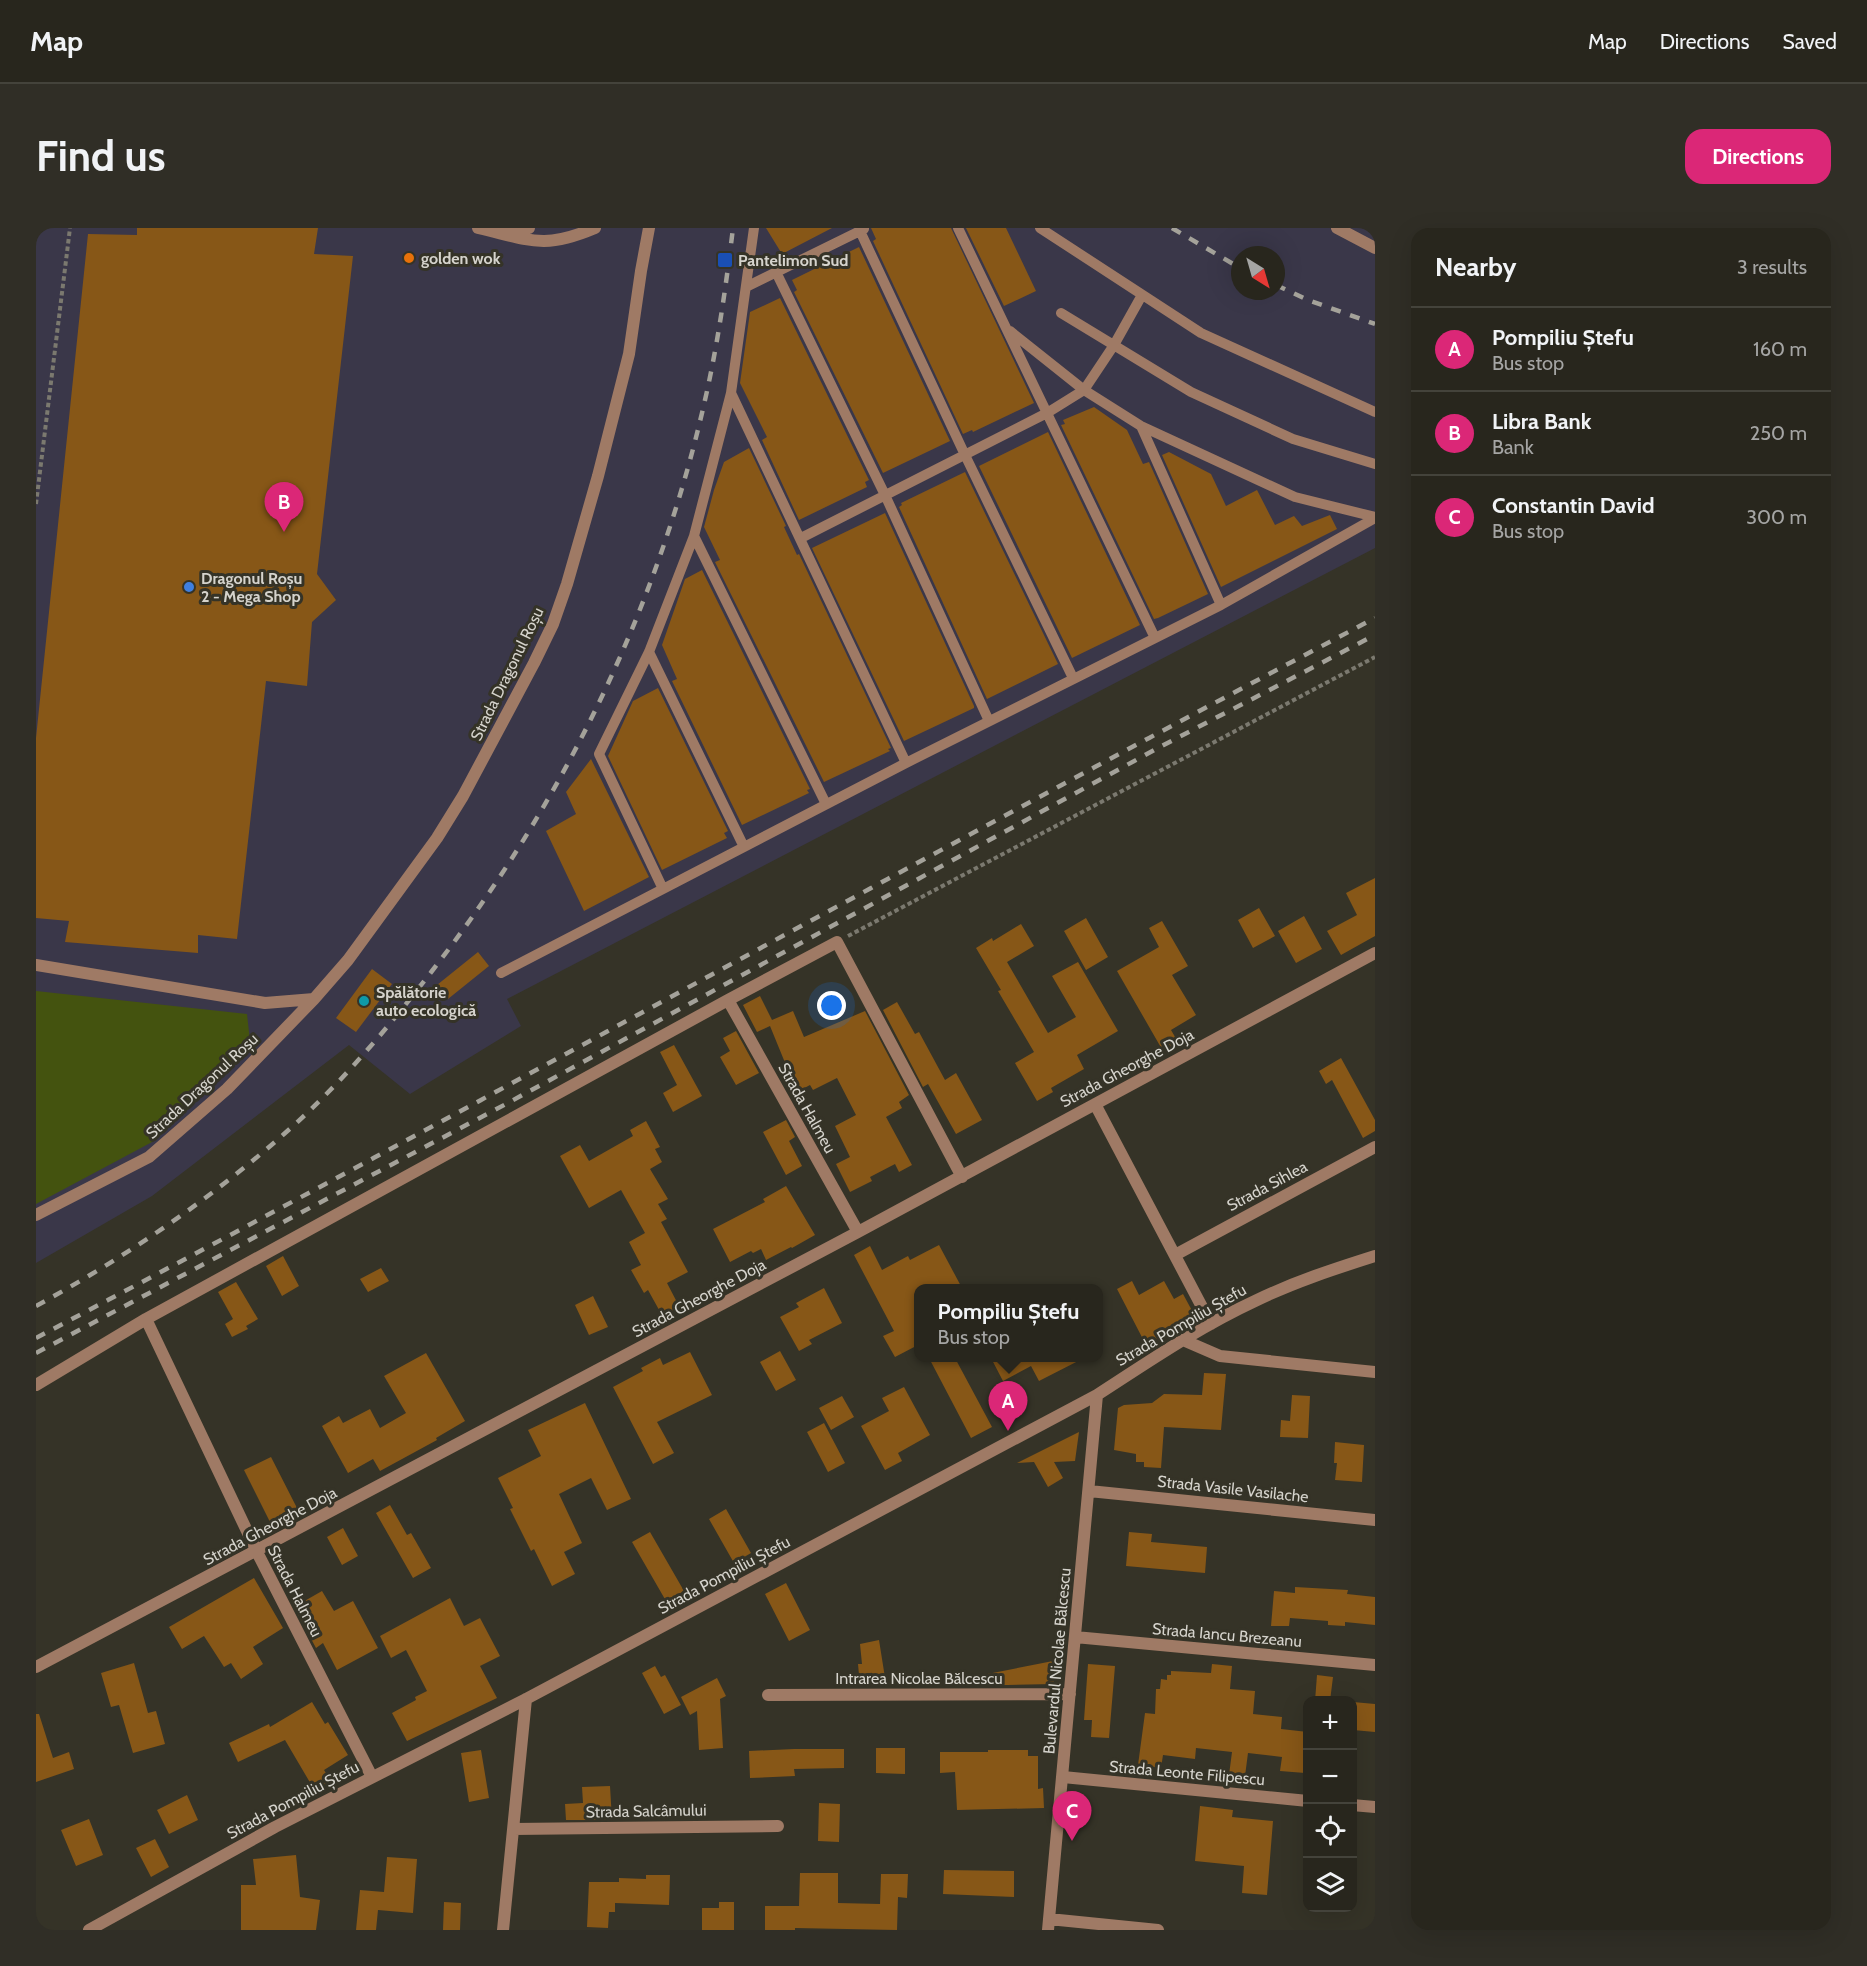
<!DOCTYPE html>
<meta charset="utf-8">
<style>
:root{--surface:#28261d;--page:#302e26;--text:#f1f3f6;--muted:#a5a5a4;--line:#44433b;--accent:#db2777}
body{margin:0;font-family:Cabin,sans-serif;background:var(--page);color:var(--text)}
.controls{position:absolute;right:18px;bottom:18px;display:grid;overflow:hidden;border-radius:12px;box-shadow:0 6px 24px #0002}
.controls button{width:54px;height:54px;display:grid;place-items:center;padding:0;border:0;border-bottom:2px solid var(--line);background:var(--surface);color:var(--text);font:30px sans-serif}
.compass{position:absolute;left:1195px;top:18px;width:54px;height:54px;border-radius:50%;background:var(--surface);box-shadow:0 6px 24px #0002;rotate:143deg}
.you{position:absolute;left:796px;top:778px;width:21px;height:21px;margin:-15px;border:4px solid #fff;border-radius:50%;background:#1a73e8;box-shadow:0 0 0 9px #1a73e833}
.badge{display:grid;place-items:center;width:39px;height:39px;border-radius:50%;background:var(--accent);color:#fff;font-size:20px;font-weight:700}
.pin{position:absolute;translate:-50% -50px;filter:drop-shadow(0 2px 3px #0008)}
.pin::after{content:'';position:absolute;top:32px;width:21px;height:18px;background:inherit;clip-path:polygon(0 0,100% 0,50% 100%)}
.popup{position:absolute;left:878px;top:1056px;width:189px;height:78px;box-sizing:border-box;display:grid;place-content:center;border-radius:12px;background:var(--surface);filter:drop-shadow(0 2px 4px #0005);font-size:20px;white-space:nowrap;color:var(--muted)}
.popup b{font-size:22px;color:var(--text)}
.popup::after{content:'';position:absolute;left:50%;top:100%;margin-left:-12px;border:12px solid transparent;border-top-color:var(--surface)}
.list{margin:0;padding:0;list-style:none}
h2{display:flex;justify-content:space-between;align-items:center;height:78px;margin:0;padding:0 24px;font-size:26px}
h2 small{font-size:20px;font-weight:400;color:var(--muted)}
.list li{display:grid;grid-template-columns:39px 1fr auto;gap:18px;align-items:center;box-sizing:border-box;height:84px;padding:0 24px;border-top:2px solid var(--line)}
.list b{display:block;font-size:22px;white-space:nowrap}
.list p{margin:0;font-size:20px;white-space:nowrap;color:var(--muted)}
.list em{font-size:20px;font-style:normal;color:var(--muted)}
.icon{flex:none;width:33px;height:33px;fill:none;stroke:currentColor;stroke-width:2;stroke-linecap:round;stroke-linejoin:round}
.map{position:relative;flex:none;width:1339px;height:1702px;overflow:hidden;border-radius:18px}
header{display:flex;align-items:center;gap:36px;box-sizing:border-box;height:84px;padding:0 30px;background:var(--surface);border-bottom:2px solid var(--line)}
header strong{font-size:28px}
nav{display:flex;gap:33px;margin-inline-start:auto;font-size:21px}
.intro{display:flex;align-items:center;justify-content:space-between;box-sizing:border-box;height:144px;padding:0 36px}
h1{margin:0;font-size:42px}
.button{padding:15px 27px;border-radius:18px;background:var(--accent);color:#fff;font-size:21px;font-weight:700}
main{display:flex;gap:36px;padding:0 36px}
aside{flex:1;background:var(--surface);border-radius:18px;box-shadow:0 6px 24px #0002}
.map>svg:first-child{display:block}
.commercial{fill:#3a3749;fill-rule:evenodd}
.green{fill:#44530f}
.building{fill:#875717}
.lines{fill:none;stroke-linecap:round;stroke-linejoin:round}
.path{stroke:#7b796f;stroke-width:4;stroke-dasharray:4.5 3;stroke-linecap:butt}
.lane{stroke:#9f7a65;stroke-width:10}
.street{stroke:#9f7a65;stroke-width:12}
.rail{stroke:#a4a29a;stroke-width:4.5;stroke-dasharray:10 10;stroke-linecap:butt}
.food-dot{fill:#e8710a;stroke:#353327;stroke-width:2}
.transit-dot{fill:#1a4fb4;stroke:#353327;stroke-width:2}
.shop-dot{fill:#3f7fe0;stroke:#353327;stroke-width:2}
.culture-dot{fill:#0f9aa8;stroke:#353327;stroke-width:2}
.labels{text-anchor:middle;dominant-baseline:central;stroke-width:6;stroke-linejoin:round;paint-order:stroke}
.poi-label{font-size:16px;font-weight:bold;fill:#d5d3cc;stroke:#353327;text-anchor:start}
.street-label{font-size:16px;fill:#d5d3cc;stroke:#353327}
</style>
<header>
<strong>Map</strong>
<nav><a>Map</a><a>Directions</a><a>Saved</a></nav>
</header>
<div class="intro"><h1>Find us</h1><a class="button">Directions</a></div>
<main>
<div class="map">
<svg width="1339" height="1702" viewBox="0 0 1339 1702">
<rect width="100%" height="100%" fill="#353327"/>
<path class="commercial" d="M 0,0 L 1339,0 L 1339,320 L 471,771 L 485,798 L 374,866 L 313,817 L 116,968 L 0,1035 ZM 1204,27 L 1240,27 L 1240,63 L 1204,63 Z"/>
<path class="green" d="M 0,763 L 211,786 L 215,822 L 118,913 L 0,976 Z"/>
<path class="building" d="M 101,0 L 282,0 L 278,26 L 317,28 L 281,346 L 300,372 L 276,394 L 271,458 L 230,453 L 201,711 L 162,707 L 162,725 L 29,714 L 33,693 L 0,690 L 0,510 L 52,6 L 101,7 Z
M 730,0 L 796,0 L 746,26 Z
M 835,0 L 915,0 L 998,175 L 937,204 L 936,202 L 927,206 L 837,13 L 840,11 Z
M 930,0 L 970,0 L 1000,63 L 968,78 Z
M 823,19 L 914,213 L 847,245 L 758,64 L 761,62 L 756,52 Z
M 744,70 L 833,252 L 829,254 L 831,259 L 763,292 L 726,212 L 731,209 L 704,155 L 714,84 Z
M 1058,179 L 1091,202 L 1107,236 L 1113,234 L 1172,366 L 1122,390 L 1118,391 L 1025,197 L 1029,196 L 1027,192 Z
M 1012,204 L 1104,397 L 1036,430 L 943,238 Z
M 713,220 L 750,298 L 748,299 L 761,327 L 763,326 L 855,520 L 852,521 L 854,523 L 788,554 L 679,334 L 684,332 L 668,299 L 678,262 L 688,234 Z
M 1133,224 L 1175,246 L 1190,278 L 1221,262 L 1239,297 L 1258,288 L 1266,298 L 1294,287 L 1301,301 L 1185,359 L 1126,227 Z
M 929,244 L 1022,436 L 951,471 L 863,279 L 866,277 L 865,275 Z
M 849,285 L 938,478 L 938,480 L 868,513 L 776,320 Z
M 666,342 L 774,561 L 771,562 L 773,565 L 706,597 L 636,453 L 641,451 L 626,417 L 649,351 Z
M 622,460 L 692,603 L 688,605 L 691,610 L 626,642 L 572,528 L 597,473 Z
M 555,531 L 613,649 L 548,683 L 510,603 L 540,586 L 530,564 Z
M 1339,650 L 1339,708 L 1305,727 L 1291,703 L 1321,687 L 1310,665 Z
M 1223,680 L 1239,708 L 1217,720 L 1202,692 Z
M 1268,688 L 1286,721 L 1260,735 L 1242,703 Z
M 1050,690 L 1072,729 L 1050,742 L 1028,703 Z
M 1126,693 L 1152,738 L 1136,747 L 1160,787 L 1135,802 L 1142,814 L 1127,823 L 1081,743 L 1123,719 L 1113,700 Z
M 985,696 L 998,718 L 971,734 L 1012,805 L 1040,789 L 1016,748 L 1042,734 L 1082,803 L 1041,827 L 1048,841 L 1015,860 L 1017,864 L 1001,873 L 979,835 L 998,824 L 962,763 L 965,762 L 940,720 L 956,710 L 957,713 Z
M 442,724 L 453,738 L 412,771 L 401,757 Z
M 336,741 L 356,756 L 320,804 L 300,790 Z
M 724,768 L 736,792 L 757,783 L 768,809 L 829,783 L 873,867 L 863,874 L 866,880 L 850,889 L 876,937 L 863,944 L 859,936 L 834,949 L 836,953 L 814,964 L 800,936 L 814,929 L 799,898 L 820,887 L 801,850 L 777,862 L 774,857 L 761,864 L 734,798 L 721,804 L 707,777 Z
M 861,774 L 879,806 L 883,804 L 909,852 L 920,845 L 946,892 L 920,906 L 892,856 L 887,859 L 847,782 Z
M 700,803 L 723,845 L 700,857 L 684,829 L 694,823 L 687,810 Z
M 638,817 L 666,868 L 637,884 L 627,865 L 641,857 L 624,824 Z
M 1305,830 L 1339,892 L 1339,903 L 1327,910 L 1296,852 L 1290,856 L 1283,843 Z
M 750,892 L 759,909 L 753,913 L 766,938 L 750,947 L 727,904 Z
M 610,893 L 624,919 L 619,921 L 626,934 L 614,941 L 632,971 L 622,976 L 631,991 L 625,994 L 652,1044 L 631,1055 L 644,1080 L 627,1089 L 612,1062 L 608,1065 L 595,1042 L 605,1037 L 593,1014 L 609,1005 L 585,962 L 553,980 L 524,928 L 544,917 L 553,933 L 597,908 L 594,902 Z
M 750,958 L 779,1007 L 756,1020 L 755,1019 L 730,1032 L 725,1021 L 717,1025 L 715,1023 L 694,1034 L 677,1001 L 729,974 L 727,971 Z
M 903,1017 L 926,1060 L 882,1060 L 882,1117 L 859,1129 L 847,1108 L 858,1103 L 818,1027 L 834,1018 L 846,1042 L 872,1028 L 874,1032 Z
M 247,1028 L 263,1058 L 246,1068 L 230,1038 Z
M 345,1040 L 353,1053 L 332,1064 L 324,1051 Z
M 1096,1053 L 1103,1067 L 1128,1053 L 1138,1071 L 1147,1066 L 1160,1090 L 1110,1117 L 1081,1061 Z
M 200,1054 L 222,1091 L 210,1098 L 212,1101 L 196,1109 L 189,1096 L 197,1091 L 182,1064 Z
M 788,1060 L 806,1095 L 773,1112 L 776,1116 L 763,1123 L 744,1089 L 763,1079 L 760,1075 Z
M 557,1068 L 572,1099 L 553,1107 L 539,1077 Z
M 744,1123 L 760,1152 L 740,1163 L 724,1134 Z
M 654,1124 L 676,1167 L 621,1194 L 638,1225 L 617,1236 L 577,1159 L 607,1143 L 605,1140 L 624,1130 L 627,1137 Z
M 390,1125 L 429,1193 L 400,1210 L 401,1212 L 344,1243 L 337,1231 L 312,1245 L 286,1198 L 303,1188 L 307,1195 L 334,1181 L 344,1200 L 370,1185 L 348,1148 Z
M 893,1130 L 919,1130 L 956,1199 L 935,1210 Z
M 955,1130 L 1048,1130 L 1003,1153 L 995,1138 L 967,1153 Z
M 1168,1145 L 1190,1146 L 1185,1202 L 1128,1199 L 1125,1240 L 1108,1239 L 1108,1234 L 1100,1234 L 1100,1226 L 1078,1222 L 1082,1180 L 1088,1177 L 1116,1175 L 1128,1166 L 1166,1167 Z
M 868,1159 L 894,1207 L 862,1225 L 866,1233 L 849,1242 L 825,1198 L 853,1183 L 846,1170 Z
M 1256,1167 L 1274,1168 L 1272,1210 L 1244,1209 L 1245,1192 L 1254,1193 Z
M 806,1168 L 818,1189 L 795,1202 L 783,1180 Z
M 549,1175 L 595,1271 L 571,1282 L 555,1250 L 523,1266 L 546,1315 L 528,1324 L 539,1346 L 516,1358 L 498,1321 L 495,1323 L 474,1281 L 477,1280 L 462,1250 L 505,1228 L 492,1202 Z
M 788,1195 L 809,1235 L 792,1244 L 771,1204 Z
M 1043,1204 L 1039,1233 L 1018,1234 L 1027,1250 L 1012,1259 L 998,1234 L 981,1235 Z
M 1299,1214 L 1328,1217 L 1326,1254 L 1299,1252 L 1301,1235 L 1298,1235 Z
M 235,1229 L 261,1280 L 234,1294 L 208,1242 Z
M 354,1277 L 371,1307 L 375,1305 L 395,1340 L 377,1350 L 340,1285 Z
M 690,1281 L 715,1325 L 698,1335 L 673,1291 Z
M 307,1300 L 322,1328 L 306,1337 L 291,1309 Z
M 614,1304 L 648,1363 L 630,1373 L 596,1314 Z
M 1093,1304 L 1116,1306 L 1115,1314 L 1171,1319 L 1169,1345 L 1090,1338 Z
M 218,1350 L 247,1400 L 217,1419 L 227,1436 L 205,1451 L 195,1435 L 188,1439 L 168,1408 L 146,1421 L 133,1399 Z
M 750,1355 L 774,1402 L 753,1413 L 729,1366 Z
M 1259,1359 L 1312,1362 L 1311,1366 L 1339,1369 L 1339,1397 L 1309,1394 L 1309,1398 L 1292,1397 L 1292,1393 L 1254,1390 L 1253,1398 L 1235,1398 L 1238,1363 L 1259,1365 Z
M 286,1363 L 298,1383 L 317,1373 L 342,1420 L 301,1442 L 287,1415 L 280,1420 L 258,1379 Z
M 414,1370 L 428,1398 L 444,1390 L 464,1428 L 444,1438 L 461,1470 L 371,1513 L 356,1485 L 380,1472 L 379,1469 L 391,1463 L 370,1422 L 355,1430 L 344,1408 Z
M 843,1412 L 850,1456 L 824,1458 L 822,1436 L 826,1436 L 824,1416 Z
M 1017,1433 L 1018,1456 L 927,1458 L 926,1451 Z
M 98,1435 L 112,1485 L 120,1483 L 129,1516 L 97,1525 L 83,1477 L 75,1479 L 65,1445 Z
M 1052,1436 L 1079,1438 L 1073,1510 L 1055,1509 L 1056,1492 L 1048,1492 Z
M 1176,1436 L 1196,1438 L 1194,1461 L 1219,1463 L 1217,1486 L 1246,1489 L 1245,1501 L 1272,1504 L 1269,1545 L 1244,1543 L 1246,1529 L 1212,1525 L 1209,1548 L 1193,1547 L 1196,1524 L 1160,1520 L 1159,1531 L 1127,1527 L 1125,1540 L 1102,1537 L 1109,1485 L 1119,1486 L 1120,1461 L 1124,1461 L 1125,1451 L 1131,1452 L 1131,1447 L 1135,1447 L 1135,1443 L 1175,1445 Z
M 619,1438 L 625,1449 L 629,1447 L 645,1477 L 628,1486 L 606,1445 Z
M 1281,1447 L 1297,1449 L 1294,1473 L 1279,1473 Z
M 681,1450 L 690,1468 L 684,1471 L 687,1520 L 663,1522 L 661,1483 L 654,1487 L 645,1469 Z
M 276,1474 L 289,1496 L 292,1494 L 312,1527 L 288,1542 L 295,1553 L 279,1563 L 249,1512 L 202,1534 L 193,1515 L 233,1496 L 234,1499 Z
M 1317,1474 L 1339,1476 L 1339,1504 L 1317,1502 Z
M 0,1486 L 3,1486 L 17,1530 L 33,1524 L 38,1541 L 0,1554 Z
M 840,1520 L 869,1520 L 869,1546 L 840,1545 Z
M 758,1521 L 808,1521 L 808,1540 L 758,1541 L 759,1548 L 714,1550 L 713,1523 Z
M 445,1522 L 453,1570 L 433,1574 L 425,1525 Z
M 952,1522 L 992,1522 L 992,1528 L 1002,1528 L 1002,1561 L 1007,1560 L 1008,1580 L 921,1582 L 919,1544 L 904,1545 L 904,1524 L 952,1524 Z
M 574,1558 L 576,1592 L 530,1592 L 529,1576 L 547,1575 L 546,1559 Z
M 151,1567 L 162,1592 L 133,1606 L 121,1582 Z
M 783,1575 L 804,1576 L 803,1614 L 782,1613 Z
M 1164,1578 L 1197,1582 L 1196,1589 L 1237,1593 L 1231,1667 L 1206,1665 L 1208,1638 L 1159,1633 Z
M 53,1591 L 67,1627 L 40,1638 L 25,1602 Z
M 119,1611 L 133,1639 L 115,1649 L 100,1620 Z
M 260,1627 L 264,1669 L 284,1672 L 280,1702 L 205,1702 L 205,1657 L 220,1657 L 217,1631 Z
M 351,1629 L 381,1631 L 377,1685 L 342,1682 L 340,1702 L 320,1702 L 324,1662 L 348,1664 Z
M 908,1642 L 978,1643 L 978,1669 L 907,1666 Z
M 764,1645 L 802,1645 L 802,1675 L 844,1676 L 845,1646 L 872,1646 L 871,1670 L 862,1669 L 861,1702 L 759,1700 L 759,1702 L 729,1702 L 729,1678 L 763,1678 Z
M 610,1647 L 634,1647 L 633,1677 L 579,1675 L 579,1684 L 573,1684 L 572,1700 L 551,1699 L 553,1654 L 583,1654 L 583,1650 L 610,1651 Z
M 408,1674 L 425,1675 L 424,1702 L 407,1702 Z
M 683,1674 L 698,1674 L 698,1702 L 666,1702 L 666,1680 L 683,1680 Z"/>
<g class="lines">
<path class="path" d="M 0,276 L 34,0
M 812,708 L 1339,429"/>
<path class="lane" d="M 922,0 L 1119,410
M 1004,0 L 1165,105 L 1339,184
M 824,3 L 929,227 L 1037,450
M 740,44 L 849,267 L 953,493
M 710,59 L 828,1
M 1025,85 L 1155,164 L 1257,211 L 1339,236
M 974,103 L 1048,162 L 1105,198 L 1259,269 L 1339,289
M 695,165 L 870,535
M 1105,198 L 1185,377
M 658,308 L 790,576
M 765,310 L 1011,185 L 1048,162 L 1078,117 L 1106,67
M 613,424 L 708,619
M 627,661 L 563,526 L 613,424 L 658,308 L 695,165 L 718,0
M 465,745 L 870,535 L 1185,377 L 1339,290"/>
<path class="street" d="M 442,0 C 494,12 507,22 559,0
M 1301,0 L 1339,20
M 468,3 L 493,0
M 0,737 L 229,775 L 278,771
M 692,772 L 822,1004
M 1059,876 L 1175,1096
M 0,987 L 113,929 L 191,861 L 278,771 L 312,732 L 401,610 L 427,568 L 498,435 L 517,396 L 531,356 L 562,248 L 593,126 L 605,43 L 613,0
M 1139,1027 L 1339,919
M 110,1091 L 221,1324 L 336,1549
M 1147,1112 L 1184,1128 L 1339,1144
M 0,1157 L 110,1091 L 692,772 L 801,714 L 926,949
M 1053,1263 L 1339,1292
M 1039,1409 L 1339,1437
M 0,1439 L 822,1004 L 1339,725
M 732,1467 L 1034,1466
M 1027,1549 L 1272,1573
M 1316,1577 L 1339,1579
M 477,1601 L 742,1598
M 1013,1691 L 1122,1702
M 53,1702 L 239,1599 L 490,1471 L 1061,1167 C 1112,1134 1163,1099 1219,1073 C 1258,1054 1298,1041 1339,1028
M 467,1702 L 490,1471
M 1012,1702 L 1061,1167"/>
<path class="rail" d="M 1136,0 L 1204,40
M 1240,57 L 1272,72 L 1339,96
M 0,1078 C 88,1030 172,973 248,906 C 303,858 352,800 396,743 C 527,575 622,380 669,172 C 682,115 690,58 697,0
M 0,1110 C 449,874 890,626 1339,390
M 0,1125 L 470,876 L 1122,520 L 1339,407"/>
</g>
<circle class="food-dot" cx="373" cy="30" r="6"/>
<rect class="transit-dot" x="681" y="24" width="16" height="16" rx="3"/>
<circle class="shop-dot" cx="153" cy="359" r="6"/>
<circle class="culture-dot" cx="328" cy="773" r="6"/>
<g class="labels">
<g class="poi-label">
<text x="385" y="30">golden wok</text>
<text x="702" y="32">Pantelimon Sud</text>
<text x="165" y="350">Dragonul Roșu<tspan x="165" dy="18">2 - Mega Shop</tspan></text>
<text x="340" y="764">Spălătorie<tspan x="340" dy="18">auto ecologică</tspan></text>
</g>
<g class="street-label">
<text transform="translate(471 446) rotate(-64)">Strada Dragonul Roșu</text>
<text transform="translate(1091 840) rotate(-28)">Strada Gheorghe Doja</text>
<text transform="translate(166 858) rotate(-43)">Strada Dragonul Roșu</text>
<text transform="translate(771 880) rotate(61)">Strada Halmeu</text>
<text transform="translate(1231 958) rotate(-28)">Strada Sihlea</text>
<text transform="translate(663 1070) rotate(-28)">Strada Gheorghe Doja</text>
<text transform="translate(1145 1097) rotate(-30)">Strada Pompiliu Ștefu</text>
<text transform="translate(1197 1261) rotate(6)">Strada Vasile Vasilache</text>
<text transform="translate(234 1298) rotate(-28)">Strada Gheorghe Doja</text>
<text transform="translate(688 1347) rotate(-28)">Strada Pompiliu Ștefu</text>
<text transform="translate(259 1363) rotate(63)">Strada Halmeu</text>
<text transform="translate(1191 1407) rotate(5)">Strada Iancu Brezeanu</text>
<text transform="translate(1021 1433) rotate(-85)">Bulevardul Nicolae Bălcescu</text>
<text x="883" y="1450">Intrarea Nicolae Bălcescu</text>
<text transform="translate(1151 1545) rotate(5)">Strada Leonte Filipescu</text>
<text transform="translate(257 1572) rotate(-28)">Strada Pompiliu Ștefu</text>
<text transform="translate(610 1583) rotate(-1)">Strada Salcâmului</text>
</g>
</g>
</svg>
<div class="controls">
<button>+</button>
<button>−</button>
<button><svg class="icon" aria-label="locate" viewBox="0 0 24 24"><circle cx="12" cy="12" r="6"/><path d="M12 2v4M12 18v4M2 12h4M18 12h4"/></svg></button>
<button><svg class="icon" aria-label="layers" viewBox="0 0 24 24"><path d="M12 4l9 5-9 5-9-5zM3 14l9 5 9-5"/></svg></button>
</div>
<svg class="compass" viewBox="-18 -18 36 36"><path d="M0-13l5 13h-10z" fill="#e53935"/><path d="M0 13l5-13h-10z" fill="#a5a5a4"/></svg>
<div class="you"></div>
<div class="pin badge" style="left:972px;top:1203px">A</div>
<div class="popup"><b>Pompiliu Ștefu</b>Bus stop</div>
<div class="pin badge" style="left:248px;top:304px">B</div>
<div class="pin badge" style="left:1036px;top:1613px">C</div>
</div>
<aside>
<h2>Nearby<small>3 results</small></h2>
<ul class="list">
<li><span class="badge">A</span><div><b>Pompiliu Ștefu</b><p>Bus stop</p></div><em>160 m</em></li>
<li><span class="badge">B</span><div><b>Libra Bank</b><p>Bank</p></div><em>250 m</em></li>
<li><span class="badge">C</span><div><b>Constantin David</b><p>Bus stop</p></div><em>300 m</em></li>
</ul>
</aside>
</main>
